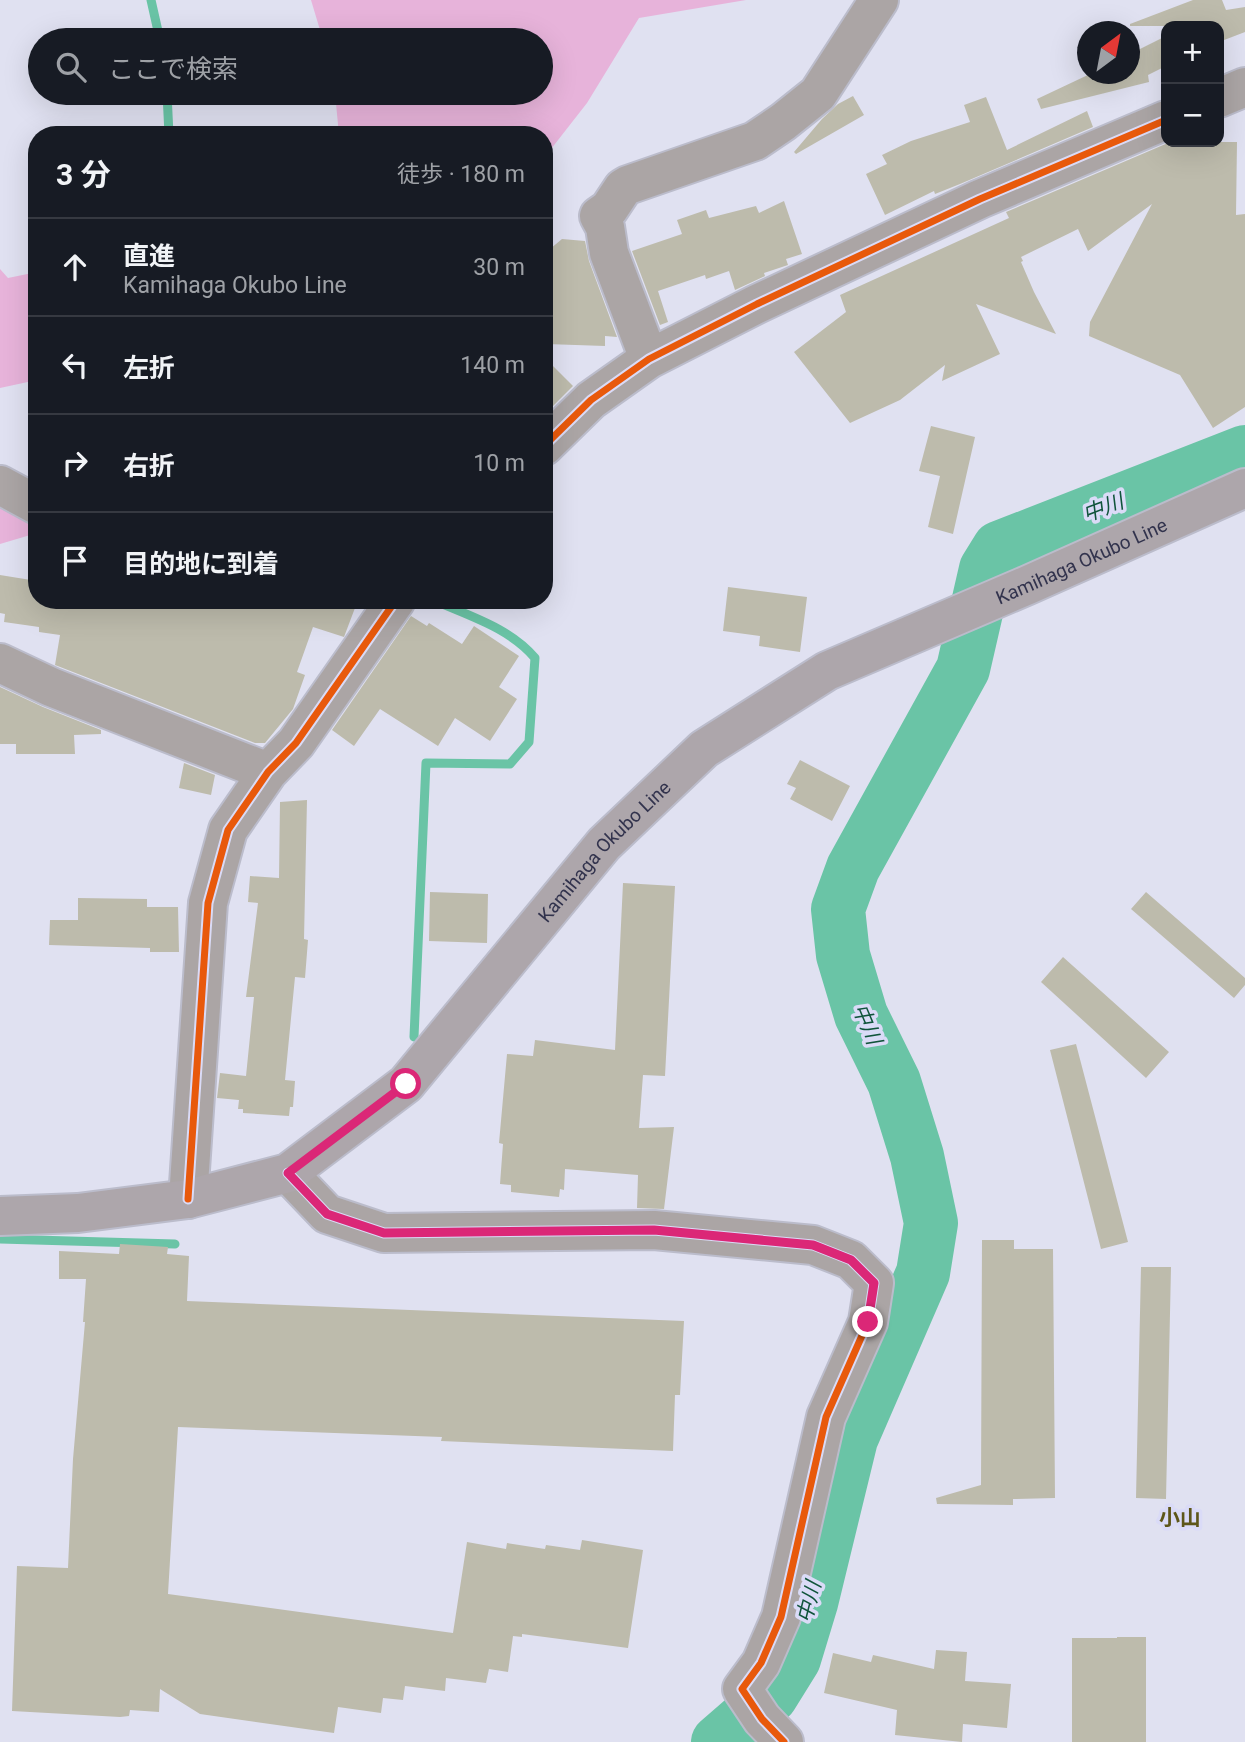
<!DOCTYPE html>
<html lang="ja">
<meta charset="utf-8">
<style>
:root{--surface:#171b24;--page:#242831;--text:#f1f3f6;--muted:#9ea1a6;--line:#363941}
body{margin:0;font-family:Roboto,"Noto Sans JP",sans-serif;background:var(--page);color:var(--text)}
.controls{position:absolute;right:21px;top:21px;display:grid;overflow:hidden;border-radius:14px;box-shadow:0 7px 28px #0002}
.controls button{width:63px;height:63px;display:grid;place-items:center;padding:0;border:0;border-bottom:2px solid var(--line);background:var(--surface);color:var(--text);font:35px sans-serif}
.compass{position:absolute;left:1077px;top:21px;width:63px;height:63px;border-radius:50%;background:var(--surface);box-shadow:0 7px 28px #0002;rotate:32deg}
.stop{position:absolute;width:21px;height:21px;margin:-16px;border:5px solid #db2777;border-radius:50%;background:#fff}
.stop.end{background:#db2777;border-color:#fff;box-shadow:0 2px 7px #0008}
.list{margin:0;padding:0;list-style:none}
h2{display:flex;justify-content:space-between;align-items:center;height:91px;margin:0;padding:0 28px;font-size:30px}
h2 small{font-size:23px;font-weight:400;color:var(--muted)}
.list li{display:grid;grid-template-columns:46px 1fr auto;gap:21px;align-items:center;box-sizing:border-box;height:98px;padding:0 28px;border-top:2px solid var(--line)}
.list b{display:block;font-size:26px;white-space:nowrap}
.list p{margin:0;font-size:23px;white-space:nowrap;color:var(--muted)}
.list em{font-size:23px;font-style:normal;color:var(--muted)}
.icon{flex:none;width:38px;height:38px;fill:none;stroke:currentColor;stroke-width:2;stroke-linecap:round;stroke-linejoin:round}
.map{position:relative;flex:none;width:1245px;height:1742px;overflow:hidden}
.search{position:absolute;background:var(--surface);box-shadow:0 7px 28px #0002;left:28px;top:28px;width:525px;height:77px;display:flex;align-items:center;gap:18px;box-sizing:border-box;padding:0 24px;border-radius:38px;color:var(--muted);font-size:26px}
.panel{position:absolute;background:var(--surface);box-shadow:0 7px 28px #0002;left:28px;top:126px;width:525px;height:483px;border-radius:28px}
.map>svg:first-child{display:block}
.green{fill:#e7b3da}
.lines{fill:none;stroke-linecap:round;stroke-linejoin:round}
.stream{stroke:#6ac4a6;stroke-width:9}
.river{stroke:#6ac4a6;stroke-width:54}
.building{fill:#bdbbac}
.minor-casing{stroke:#bbbccb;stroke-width:42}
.major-casing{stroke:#bbbccb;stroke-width:42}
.minor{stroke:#aba5a5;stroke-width:38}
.major{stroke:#ada6ab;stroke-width:38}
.cycleway-casing{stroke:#dadbf7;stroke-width:11}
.cycleway{stroke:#e8590c;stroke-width:7}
.route{stroke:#db2777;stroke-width:9}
.labels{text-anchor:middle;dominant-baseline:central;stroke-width:7;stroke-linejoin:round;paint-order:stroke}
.street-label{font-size:19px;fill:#32334d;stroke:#dadbf7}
.water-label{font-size:21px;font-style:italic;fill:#10543b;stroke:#dadbf7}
.neighbourhood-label{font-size:21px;font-weight:bold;fill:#5d5619;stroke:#dadbf7}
</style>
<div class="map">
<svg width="1245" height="1742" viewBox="0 0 1245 1742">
<rect width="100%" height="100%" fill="#e0e1f1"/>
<path class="green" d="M 311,0 L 746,0 L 639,18 L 587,103 L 544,158 L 544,135 L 339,135 L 335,93 L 541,93 L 541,40 L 323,40 Z
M 0,269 L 8,278 L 37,272 L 37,380 L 0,388 Z
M 0,503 L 37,524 L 37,533 L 0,544 Z"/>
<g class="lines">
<path class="stream" d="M 151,0 L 160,40
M 167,93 L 169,135
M 414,1037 L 426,763 L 510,764 L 529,742 L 535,658 C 510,628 469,616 433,600
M 0,1239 L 175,1244"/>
<path class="river" d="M 718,1742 L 771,1696 L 794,1659 L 811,1603 L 851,1439 L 923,1273 L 931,1223 L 917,1156 L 894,1082 L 861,1015 L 843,955 L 838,909 L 853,868 L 963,669 L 986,569 L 999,548 L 1245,452"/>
</g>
<path class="building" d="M 1193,0 L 1222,0 L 1226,10 L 1245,7 L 1245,32 L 1219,42 L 1219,26 L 1130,26 L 1130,24 Z
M 1166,36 L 1166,66 L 1148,75 L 1149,82 L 1041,109 L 1037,99 L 1090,74 L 1130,74 L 1130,54 Z
M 853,96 L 864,115 L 796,154 L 794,152 L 822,119 L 838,104 Z
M 986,97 L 1007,150 L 1087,111 L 1093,127 L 960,184 L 935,194 L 934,191 L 885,215 L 866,174 L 887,164 L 882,155 L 911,141 L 970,122 L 964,105 Z
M 1203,142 L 1237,142 L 1236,215 L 1245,214 L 1245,407 L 1213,428 L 1180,375 L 1089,336 L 1090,322 L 1152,204 L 1088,251 L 1078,229 L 1021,257 L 1023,261 L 1021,262 L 1034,292 L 1056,334 L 976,304 L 1000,354 L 942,381 L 945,365 L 900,400 L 850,423 L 794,352 L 846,312 L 840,295 L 1009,218 L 1006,212 L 1168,143 L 1204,145 Z
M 784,201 L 802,254 L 786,259 L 788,265 L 764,273 L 765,276 L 735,290 L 729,271 L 706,279 L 705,275 L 658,291 L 668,322 L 660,325 L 632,251 L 682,234 L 677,220 L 706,210 L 709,218 L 756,206 L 759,213 Z
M 562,239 L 585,241 L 589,261 L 617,337 L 605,336 L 605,346 L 546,344 L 549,276 L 544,271 L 544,254 Z
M 544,357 L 573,386 L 544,415 Z
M 931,426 L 975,437 L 953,534 L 928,527 L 940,476 L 919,471 Z
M 0,575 L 37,581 L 37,600 L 358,600 L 344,637 L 313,627 L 297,672 L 305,675 L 293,709 L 265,743 L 255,743 L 55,665 L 60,635 L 39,632 L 39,627 L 4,622 L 5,614 L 0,613 Z
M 728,587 L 807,597 L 800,652 L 759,646 L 760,636 L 723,631 Z
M 411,616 L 427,626 L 429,623 L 462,644 L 474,626 L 519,656 L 499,687 L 517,699 L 490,741 L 455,718 L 438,746 L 380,709 L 354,746 L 332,730 Z
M 0,687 L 43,707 L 101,730 L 101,734 L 74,735 L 75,754 L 16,754 L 16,744 L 0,744 Z
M 800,760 L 850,786 L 832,821 L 790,799 L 796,788 L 787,784 Z
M 184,763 L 215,775 L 211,795 L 179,788 Z
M 307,800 L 304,939 L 308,940 L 305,978 L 295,977 L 285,1080 L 295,1081 L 293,1107 L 290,1107 L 289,1116 L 243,1113 L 243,1109 L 238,1109 L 239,1100 L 217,1098 L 220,1073 L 246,1076 L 254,997 L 246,997 L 258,903 L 248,902 L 250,876 L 279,878 L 280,802 Z
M 623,883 L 675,886 L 665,1076 L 643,1075 L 639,1128 L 674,1127 L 664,1209 L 637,1208 L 638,1175 L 565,1169 L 564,1190 L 560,1189 L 559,1197 L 511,1192 L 511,1185 L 500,1184 L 503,1144 L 499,1143 L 507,1054 L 533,1056 L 535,1040 L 615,1050 Z
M 430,892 L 488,894 L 487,943 L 429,941 Z
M 1146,892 L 1245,978 L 1245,985 L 1234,998 L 1131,909 Z
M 78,898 L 147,899 L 147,907 L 178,907 L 179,952 L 150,952 L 150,948 L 49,945 L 50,920 L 78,920 Z
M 1063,957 L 1169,1052 L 1146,1078 L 1041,982 Z
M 1076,1044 L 1128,1242 L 1101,1249 L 1050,1050 Z
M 982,1240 L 1014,1240 L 1014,1249 L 1053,1249 L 1055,1498 L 1013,1499 L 1013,1505 L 937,1504 L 936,1498 L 981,1485 Z
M 120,1244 L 168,1247 L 167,1254 L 189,1256 L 187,1301 L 684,1321 L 680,1395 L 675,1395 L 673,1451 L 441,1441 L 442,1437 L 178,1427 L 168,1594 L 453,1633 L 467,1542 L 506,1549 L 507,1543 L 545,1549 L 546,1545 L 580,1550 L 582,1540 L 643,1550 L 628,1648 L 522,1634 L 522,1637 L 513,1636 L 508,1672 L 489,1669 L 486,1683 L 446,1678 L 445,1691 L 405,1686 L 403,1700 L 383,1698 L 381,1713 L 338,1707 L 334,1733 L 200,1714 L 160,1689 L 159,1712 L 130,1710 L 129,1716 L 120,1717 L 12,1711 L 17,1566 L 68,1568 L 73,1459 L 85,1322 L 83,1322 L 86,1279 L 59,1279 L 59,1251 L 119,1254 Z
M 1141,1267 L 1171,1267 L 1166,1499 L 1136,1498 Z
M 1117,1637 L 1146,1637 L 1146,1742 L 1072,1742 L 1072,1638 L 1117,1638 Z
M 936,1650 L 967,1652 L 965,1681 L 1011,1684 L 1007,1728 L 963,1724 L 962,1742 L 895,1735 L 897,1710 L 824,1693 L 833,1653 L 871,1662 L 873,1655 L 934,1669 Z"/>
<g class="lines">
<g class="minor-casing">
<path id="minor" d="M 1219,98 L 1245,87
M 649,359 L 609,253 L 605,227 L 599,216 L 609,209 L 623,188 L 628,185 L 755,141 L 783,122 L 818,94 L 879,0
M 544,446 L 591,400 L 649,359 L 757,304 L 980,199 L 1166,120
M 0,485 L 37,505
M 0,663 L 51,687 L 268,772
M 288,1173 L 327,1214 L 384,1233 L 654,1230 L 813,1245 L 851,1260 L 874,1283 L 868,1322 L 826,1417 L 781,1617 L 761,1663 L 742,1689 L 762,1719 L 784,1742
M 188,1199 L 208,903 L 228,830 L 268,772 L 296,743 L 396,600"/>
</g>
<g class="major-casing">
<g id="major">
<path id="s1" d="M 0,1216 L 78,1213 L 188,1199 L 288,1173 L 406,1084 L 604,844 L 704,749 L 827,671 L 1028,585 L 1245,488"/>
</g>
</g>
<use href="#minor" class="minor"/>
<use href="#major" class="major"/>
<g class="cycleway-casing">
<path id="cycleway" d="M 544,446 L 591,400 L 649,359 L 757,304 L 980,199 L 1166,120
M 288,1173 L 327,1214 L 384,1233 L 654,1230 L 813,1245 L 851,1260 L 874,1283 L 868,1322 L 826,1417 L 781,1617 L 761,1663 L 742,1689 L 762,1719 L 784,1742
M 188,1199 L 208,903 L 228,830 L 268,772 L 296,743 L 396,600"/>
</g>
<use href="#cycleway" class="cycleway"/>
</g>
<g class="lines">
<path class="route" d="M 406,1084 L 288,1173 L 327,1214 L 384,1233 L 654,1230 L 813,1245 L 851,1260 L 874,1283 L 868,1322"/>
</g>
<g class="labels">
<g class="street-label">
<text stroke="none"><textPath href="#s1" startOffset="1312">Kamihaga Okubo Line</textPath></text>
<text stroke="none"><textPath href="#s1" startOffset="746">Kamihaga Okubo Line</textPath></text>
</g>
<g class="water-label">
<text transform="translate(1103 508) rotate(-21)">中川</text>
<text transform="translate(867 1024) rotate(67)">中川</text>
<text transform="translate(809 1602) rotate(-76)">中川</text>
</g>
<g class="neighbourhood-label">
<text x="1180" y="1518">小山</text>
</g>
</g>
</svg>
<div class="controls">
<button>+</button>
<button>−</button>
</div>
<svg class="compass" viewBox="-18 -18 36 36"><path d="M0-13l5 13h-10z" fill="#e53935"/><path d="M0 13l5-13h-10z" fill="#9ea1a6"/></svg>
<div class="stop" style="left:406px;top:1084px"></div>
<div class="stop end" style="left:868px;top:1322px"></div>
<div class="search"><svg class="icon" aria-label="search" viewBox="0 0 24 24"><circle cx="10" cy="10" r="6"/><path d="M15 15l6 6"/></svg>ここで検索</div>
<section class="panel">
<h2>3 分<small>徒歩 · 180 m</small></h2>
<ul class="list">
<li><svg class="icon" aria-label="ahead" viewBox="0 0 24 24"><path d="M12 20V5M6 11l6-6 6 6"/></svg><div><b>直進</b><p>Kamihaga Okubo Line</p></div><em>30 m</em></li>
<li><svg class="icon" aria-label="left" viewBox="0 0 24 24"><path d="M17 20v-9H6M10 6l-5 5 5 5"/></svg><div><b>左折</b></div><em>140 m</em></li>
<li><svg class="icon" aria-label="right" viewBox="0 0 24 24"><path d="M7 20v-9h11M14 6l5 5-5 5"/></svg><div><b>右折</b></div><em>10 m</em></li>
<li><svg class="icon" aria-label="arrive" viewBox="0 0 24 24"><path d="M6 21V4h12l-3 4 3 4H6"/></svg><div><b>目的地に到着</b></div></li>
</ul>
</section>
</div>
